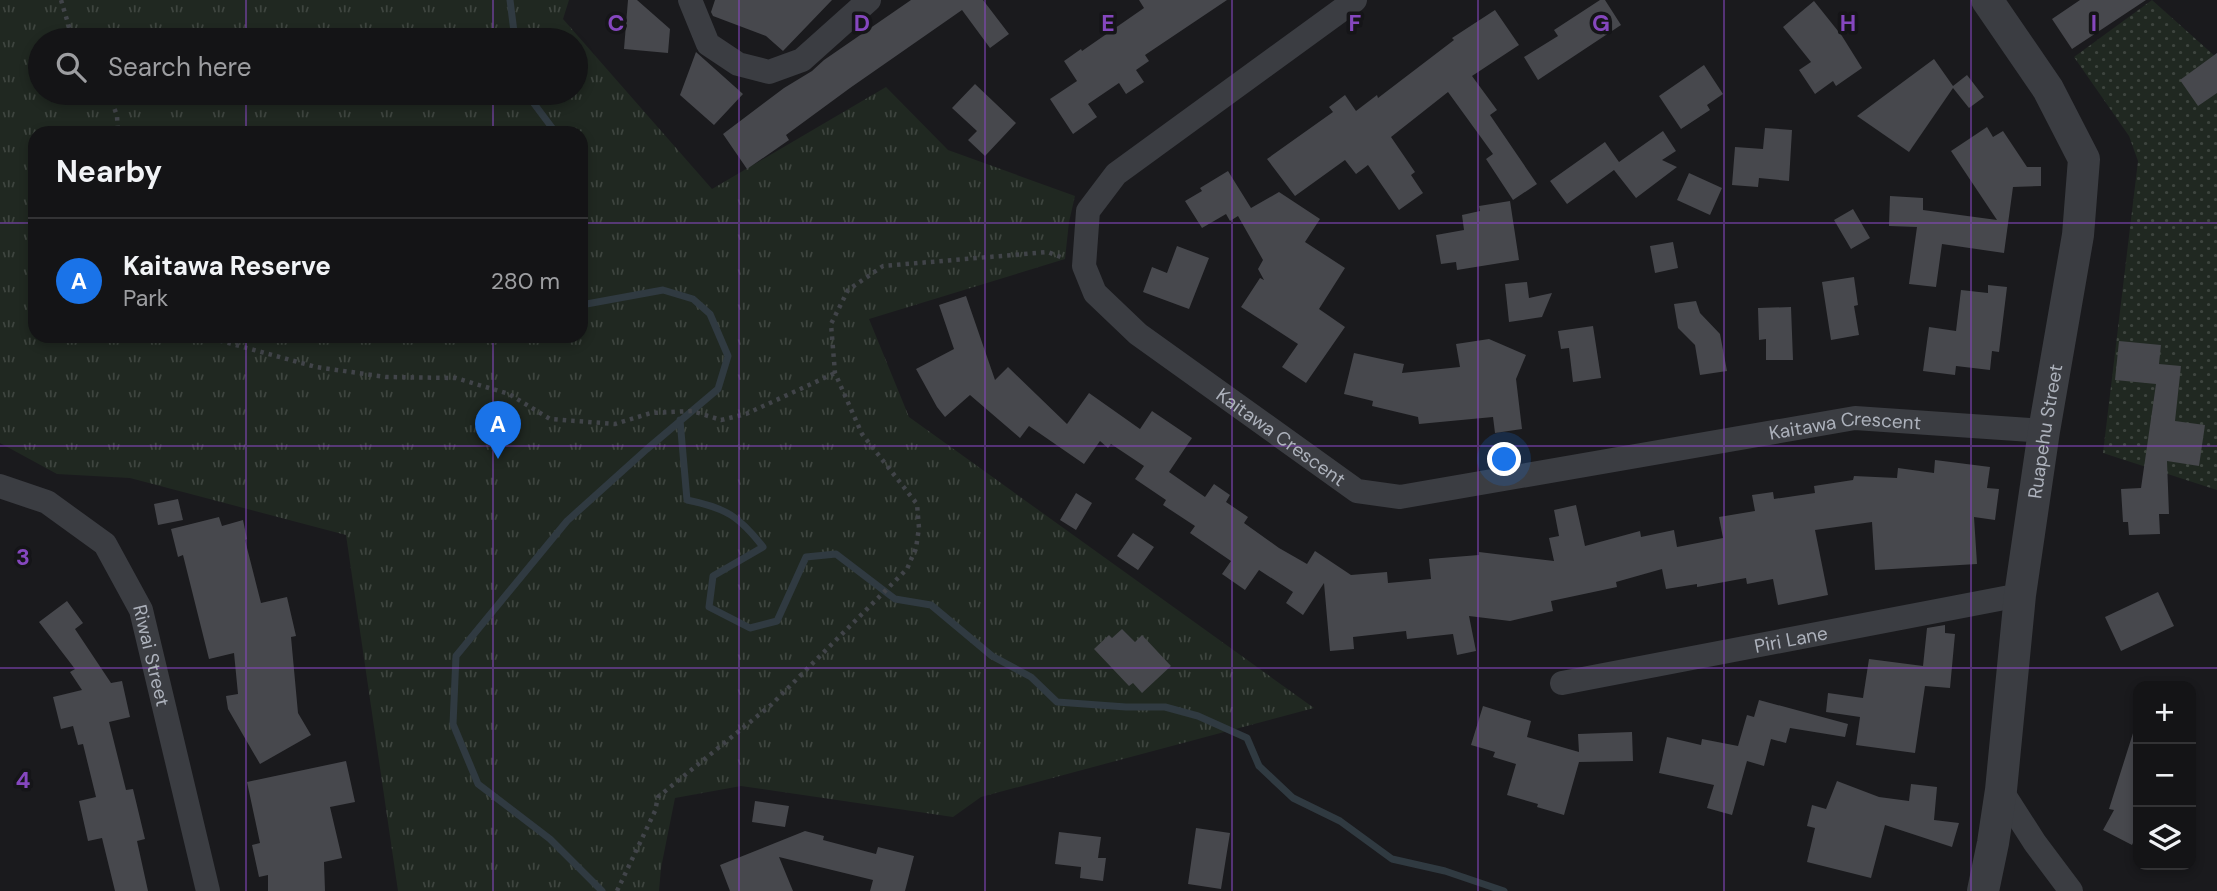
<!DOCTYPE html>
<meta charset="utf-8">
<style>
:root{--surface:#141416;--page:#1d1d1f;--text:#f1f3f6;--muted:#9d9ea1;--line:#333335;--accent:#1a73e8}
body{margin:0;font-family:"DM Sans",sans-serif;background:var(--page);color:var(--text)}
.controls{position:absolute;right:21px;bottom:21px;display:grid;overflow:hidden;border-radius:14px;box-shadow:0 4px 10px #0003}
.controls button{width:63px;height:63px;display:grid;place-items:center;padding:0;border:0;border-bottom:2px solid var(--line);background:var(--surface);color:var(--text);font:35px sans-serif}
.you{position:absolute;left:1505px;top:460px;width:24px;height:24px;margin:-18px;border:5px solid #fff;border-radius:50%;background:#1a73e8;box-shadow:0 0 0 10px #1a73e833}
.badge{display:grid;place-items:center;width:46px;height:46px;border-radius:50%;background:var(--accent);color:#fff;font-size:23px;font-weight:700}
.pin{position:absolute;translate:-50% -58px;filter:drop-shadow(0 2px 4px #0008)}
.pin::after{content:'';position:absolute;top:37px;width:24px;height:21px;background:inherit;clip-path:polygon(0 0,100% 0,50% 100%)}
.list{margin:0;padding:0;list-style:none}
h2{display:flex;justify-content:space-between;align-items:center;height:91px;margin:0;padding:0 28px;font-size:30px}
h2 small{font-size:23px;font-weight:400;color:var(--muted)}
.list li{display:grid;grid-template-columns:46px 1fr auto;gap:21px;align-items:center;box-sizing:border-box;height:126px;padding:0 28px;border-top:2px solid var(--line)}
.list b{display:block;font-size:26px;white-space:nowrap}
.list p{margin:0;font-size:23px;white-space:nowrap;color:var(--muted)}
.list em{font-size:23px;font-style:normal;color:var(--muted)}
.icon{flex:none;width:38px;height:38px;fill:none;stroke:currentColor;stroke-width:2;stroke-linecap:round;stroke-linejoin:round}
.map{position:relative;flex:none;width:2217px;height:891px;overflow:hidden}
.search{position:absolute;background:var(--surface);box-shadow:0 4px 10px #0003;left:28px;top:28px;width:560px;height:77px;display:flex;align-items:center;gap:18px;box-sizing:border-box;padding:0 24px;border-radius:38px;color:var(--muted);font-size:26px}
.panel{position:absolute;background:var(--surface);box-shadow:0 4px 10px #0003;left:28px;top:126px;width:560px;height:217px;border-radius:21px}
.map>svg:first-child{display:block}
.grass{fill:url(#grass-dots)}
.park{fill:url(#park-tufts);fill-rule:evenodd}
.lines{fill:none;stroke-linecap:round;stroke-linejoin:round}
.stream{stroke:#303a41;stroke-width:7}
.building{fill:#47484d}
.path{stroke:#414449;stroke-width:4.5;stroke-dasharray:3.5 5;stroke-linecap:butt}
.minor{stroke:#3b3d42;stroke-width:24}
.tertiary{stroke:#3b3d42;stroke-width:32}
.grid{fill:none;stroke:#8547be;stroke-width:2;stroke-opacity:0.55}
.labels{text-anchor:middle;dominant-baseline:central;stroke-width:7;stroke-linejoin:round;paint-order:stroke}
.street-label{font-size:19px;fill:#adb2bc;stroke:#151518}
.grid-label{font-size:23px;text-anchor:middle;font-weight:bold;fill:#8547be;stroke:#151518;stroke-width:7;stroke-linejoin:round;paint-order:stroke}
</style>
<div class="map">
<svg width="2217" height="891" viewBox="0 0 2217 891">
<defs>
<pattern id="grass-dots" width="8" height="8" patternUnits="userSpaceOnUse" patternTransform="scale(1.75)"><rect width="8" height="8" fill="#202821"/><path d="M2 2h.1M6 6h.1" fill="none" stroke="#3e453f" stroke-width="1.8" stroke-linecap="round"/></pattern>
<pattern id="park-tufts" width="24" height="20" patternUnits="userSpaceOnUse" patternTransform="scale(1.75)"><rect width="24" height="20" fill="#202821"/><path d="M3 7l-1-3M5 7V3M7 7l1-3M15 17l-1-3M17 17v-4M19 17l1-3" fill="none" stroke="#3e453f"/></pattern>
</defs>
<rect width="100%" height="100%" fill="#1a1a1d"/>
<path class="grass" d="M 2152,0 L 2217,58 L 2217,490 L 2103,453 L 2138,161 L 2129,136 L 2074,57 Z"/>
<path class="park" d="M 0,0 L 569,0 L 563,19 L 712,189 L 886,87 L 948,150 L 1075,196 L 1069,222 L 1065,259 L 869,319 L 909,417 L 1314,708 L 981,797 L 953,817 L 741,786 L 675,798 L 661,868 L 659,891 L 398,891 L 346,535 L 130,478 L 57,474 L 0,443 ZM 40,40 L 576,40 L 576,93 L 40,93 ZM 35,133 L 581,133 L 581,336 L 35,336 Z"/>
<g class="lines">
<path class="stream" d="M 510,0 L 515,40
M 526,93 L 556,133
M 581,305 L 663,290 L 693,299 L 710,314 L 728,356 L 718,389 L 647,449 L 567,521 L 456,656 L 453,724 L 478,784 L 550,839 L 602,891
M 680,420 L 687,500 C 726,508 739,516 763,547 L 713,576 L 709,607 L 750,628 L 777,621 L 806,557 L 836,554 L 895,599 L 931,605 L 992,656 L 1031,677 L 1057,702 L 1126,707 L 1165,707 L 1198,716 L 1247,738 L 1259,766 L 1293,798 L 1340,821 L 1392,859 L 1445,871 L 1504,891"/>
</g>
<path class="building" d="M 628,0 L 637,0 L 670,29 L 668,53 L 624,49 Z
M 715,0 L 832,0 L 783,51 L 766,36 L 713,16 L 711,12 Z
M 911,0 L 983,0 L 1009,34 L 990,48 L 962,10 L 850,88 L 786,135 L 789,140 L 747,169 L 723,134 L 784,88 L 812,71 L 824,60 Z
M 1139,0 L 1227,0 L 1145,55 L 1149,61 L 1136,70 L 1144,82 L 1126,94 L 1119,83 L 1088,104 L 1097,117 L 1073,134 L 1050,99 L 1077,81 L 1064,61 L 1081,49 L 1082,51 L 1144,8 Z
M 1600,0 L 1605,0 L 1621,25 L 1538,80 L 1524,57 L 1558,36 L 1554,30 Z
M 2080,0 L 2146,0 L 2072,49 L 2052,19 Z
M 1814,1 L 1842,36 L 1862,68 L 1836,86 L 1833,81 L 1815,94 L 1799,70 L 1811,62 L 1783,27 Z
M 1495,10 L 1519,45 L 1472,76 L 1497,110 L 1490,115 L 1537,184 L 1513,200 L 1486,159 L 1493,154 L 1448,92 L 1391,137 L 1415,172 L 1411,175 L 1423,193 L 1399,210 L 1368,165 L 1356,174 L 1345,160 L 1295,196 L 1267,159 L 1333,112 L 1329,107 L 1345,95 L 1356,111 L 1377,95 L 1378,98 L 1454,40 L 1452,38 Z
M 696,52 L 743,94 L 714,125 L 680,95 Z
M 2217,53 L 2217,93 L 2198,106 L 2180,80 Z
M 1934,59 L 1953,86 L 1967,75 L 1984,97 L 1969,108 L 1953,88 L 1909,152 L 1857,116 Z
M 1704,65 L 1723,94 L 1707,105 L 1710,110 L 1681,129 L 1659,96 Z
M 975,84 L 1016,123 L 985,156 L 968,140 L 977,131 L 952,108 Z
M 1987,127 L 1993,137 L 2003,131 L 2027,167 L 2041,167 L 2041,186 L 2013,187 L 2004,253 L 1942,244 L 1936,287 L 1909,284 L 1917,227 L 1889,226 L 1890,196 L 1923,198 L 1923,210 L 1997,220 L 1951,151 Z
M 1765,128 L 1792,130 L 1789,181 L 1759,178 L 1758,187 L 1732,185 L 1735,147 L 1763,149 Z
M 1663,131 L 1676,151 L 1662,160 L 1677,167 L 1636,198 L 1614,170 L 1567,204 L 1550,181 L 1605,142 L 1619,162 Z
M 1228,171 L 1251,208 L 1279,192 L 1320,219 L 1305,242 L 1345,268 L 1319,309 L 1345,327 L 1306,383 L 1282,367 L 1298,344 L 1241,307 L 1260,278 L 1264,280 L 1258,269 L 1263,260 L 1238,216 L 1230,221 L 1226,214 L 1202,228 L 1185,201 L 1202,191 L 1200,188 Z
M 1689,173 L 1722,188 L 1710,215 L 1677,200 Z
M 1510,201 L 1519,260 L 1457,270 L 1456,262 L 1441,264 L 1436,235 L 1464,230 L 1462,215 L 1480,211 L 1479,206 Z
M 1853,209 L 1870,238 L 1851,249 L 1834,220 Z
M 1673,242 L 1678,268 L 1655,273 L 1650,246 Z
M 1177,246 L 1209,258 L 1189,309 L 1143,292 L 1152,267 L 1167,273 Z
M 1854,277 L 1858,305 L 1854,306 L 1859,335 L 1831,340 L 1822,282 Z
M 1527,282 L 1529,298 L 1552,293 L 1542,317 L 1509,322 L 1505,284 Z
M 1988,285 L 2007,287 L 1999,352 L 1992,351 L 1990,370 L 1956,366 L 1955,375 L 1923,371 L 1929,327 L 1956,331 L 1961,290 L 1988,293 Z
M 966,296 L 995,380 L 1008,367 L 1067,424 L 1089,393 L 1140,429 L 1152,411 L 1192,438 L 1169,472 L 1205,497 L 1214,484 L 1230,495 L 1226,502 L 1248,517 L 1244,523 L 1279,548 L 1307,564 L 1315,551 L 1351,575 L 1387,572 L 1388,583 L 1431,579 L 1429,559 L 1479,555 L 1479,552 L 1554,561 L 1549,538 L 1559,536 L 1554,510 L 1576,505 L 1585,546 L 1640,531 L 1641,537 L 1674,530 L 1677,547 L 1723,538 L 1719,517 L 1755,511 L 1752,495 L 1773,492 L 1774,499 L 1815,493 L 1814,486 L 1853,480 L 1854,476 L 1897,478 L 1898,468 L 1934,473 L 1935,460 L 1990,467 L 1987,488 L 1999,489 L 1995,520 L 1974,517 L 1977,564 L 1875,570 L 1872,522 L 1815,530 L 1828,595 L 1778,605 L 1773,579 L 1747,584 L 1746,578 L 1697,587 L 1697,584 L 1666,589 L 1662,569 L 1616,582 L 1617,587 L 1551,601 L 1553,611 L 1510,621 L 1469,616 L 1476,651 L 1457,655 L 1453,634 L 1407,639 L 1406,631 L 1353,637 L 1354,649 L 1330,651 L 1324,583 L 1303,615 L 1286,603 L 1293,592 L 1259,570 L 1245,590 L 1222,574 L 1231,561 L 1190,533 L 1195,526 L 1163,505 L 1166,500 L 1135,479 L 1144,466 L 1111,444 L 1108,448 L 1100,441 L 1084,464 L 1029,426 L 1020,438 L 970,395 L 945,417 L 937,407 L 916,369 L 954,349 L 939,305 Z
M 1696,301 L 1700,313 L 1720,334 L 1727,371 L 1700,375 L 1695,345 L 1678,328 L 1674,304 Z
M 1791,307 L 1793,360 L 1766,360 L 1766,339 L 1759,340 L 1758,308 Z
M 1593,326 L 1601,378 L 1573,382 L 1569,348 L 1561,349 L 1558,331 Z
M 1489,339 L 1526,355 L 1516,379 L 1522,429 L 1495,433 L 1493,417 L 1419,424 L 1418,417 L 1372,406 L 1373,401 L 1344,394 L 1354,353 L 1404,364 L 1402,373 L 1460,367 L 1456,344 Z
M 2119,341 L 2161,345 L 2159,364 L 2181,366 L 2175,421 L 2205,425 L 2199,466 L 2167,461 L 2169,514 L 2159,514 L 2160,534 L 2129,535 L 2128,522 L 2123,522 L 2121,489 L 2141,488 L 2156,384 L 2115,380 Z
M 1076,493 L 1092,503 L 1076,530 L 1060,520 Z
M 178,499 L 183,520 L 158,525 L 154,504 Z
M 219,517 L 222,526 L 243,520 L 247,539 L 245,540 L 261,603 L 287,597 L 296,636 L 291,637 L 298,713 L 311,735 L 260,764 L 228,709 L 226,696 L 238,694 L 234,653 L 209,659 L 183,555 L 178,557 L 171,529 Z
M 1133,533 L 1154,547 L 1138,570 L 1117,556 Z
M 2158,592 L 2174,626 L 2121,651 L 2105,617 Z
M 67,601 L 83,623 L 75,629 L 111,683 L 122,681 L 130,717 L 109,722 L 126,790 L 133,789 L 145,839 L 137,841 L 148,891 L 115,891 L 102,838 L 88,841 L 79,801 L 96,797 L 83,744 L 78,745 L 73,726 L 61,729 L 53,697 L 82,690 L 70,672 L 75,669 L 39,622 Z
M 1945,625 L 1945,633 L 1955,634 L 1950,688 L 1925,686 L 1915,753 L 1856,745 L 1860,717 L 1826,712 L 1828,693 L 1863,698 L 1869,659 L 1923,666 L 1927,628 Z
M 1122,629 L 1135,642 L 1142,635 L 1171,666 L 1142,693 L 1133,683 L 1129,686 L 1094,649 L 1109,635 L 1112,638 Z
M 1759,700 L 1848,724 L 1845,737 L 1790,728 L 1786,743 L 1771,739 L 1764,766 L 1747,761 L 1732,815 L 1707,808 L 1714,785 L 1659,773 L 1667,737 L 1701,745 L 1702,739 L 1738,746 L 1747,715 L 1754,717 Z
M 1483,706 L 1531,721 L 1527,737 L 1579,752 L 1578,734 L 1632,732 L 1633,761 L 1579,762 L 1564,815 L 1537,807 L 1538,804 L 1507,795 L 1516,764 L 1493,757 L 1495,752 L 1471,745 Z
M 2134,730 L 2138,731 L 2138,832 L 2132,845 L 2103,830 L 2114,810 L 2109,809 Z
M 346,761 L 355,802 L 330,807 L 342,858 L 324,862 L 325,891 L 268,891 L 268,875 L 259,877 L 252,845 L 260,843 L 247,782 Z
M 1837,781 L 1879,797 L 1909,801 L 1911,784 L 1937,787 L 1934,820 L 1959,823 L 1952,847 L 1885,825 L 1871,878 L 1807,862 L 1815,828 L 1807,826 L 1812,805 L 1826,809 Z
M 755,801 L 789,806 L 785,827 L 752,822 Z
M 1196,828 L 1230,833 L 1221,889 L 1188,884 Z
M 805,831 L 824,836 L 823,840 L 876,854 L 878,847 L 914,856 L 905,891 L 870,891 L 873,880 L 779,857 L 793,891 L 730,891 L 720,865 Z
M 1059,832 L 1101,837 L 1098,858 L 1106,858 L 1103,881 L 1080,878 L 1081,867 L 1055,864 Z"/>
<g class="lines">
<path class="path" d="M 61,0 L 73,40
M 109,93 L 117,116 L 118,133
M 203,336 L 316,367 L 386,377 L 456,378 L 509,394 L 550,419 L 615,424 L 651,413 L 692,411 L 721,420 L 746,414 L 835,373
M 617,891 L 655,811 L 658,797 L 771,705 L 907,569 L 916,548 L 919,528 L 917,504 L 862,434 L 835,373 L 831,324 L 848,290 L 883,266 L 1048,252 L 1063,258"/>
<g class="minor">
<path d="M 690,0 L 708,44 L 738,64 L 769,72 L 802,60 L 869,0"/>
<path id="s1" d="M 1355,0 L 1116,174 L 1088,211 L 1084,266 L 1095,293 L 1138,334 L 1357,491 L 1400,497 L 1855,418 L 2044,431"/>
<path id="s2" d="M 0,486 L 47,502 L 105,544 L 141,610 L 208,891"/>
<path id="s3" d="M 1562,683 L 2020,595"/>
<path d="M 2001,790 L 2035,843 L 2071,891"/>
</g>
<path class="tertiary" id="s4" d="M 1983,891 L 1993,843 L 2001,790 L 2020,595 L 2044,431 L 2078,235 L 2084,159 L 2048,89 L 1987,0"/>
</g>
<path class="grid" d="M 246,0 L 246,40M 493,0 L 493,40M 739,0 L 739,891M 985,0 L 985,891M 1232,0 L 1232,891M 1478,0 L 1478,891M 1724,0 L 1724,891M 1971,0 L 1971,891M 246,93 L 246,133M 493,93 L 493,133M 0,223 L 35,223M 581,223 L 2217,223M 246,336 L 246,891M 493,336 L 493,891M 0,446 L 2217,446M 0,668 L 2217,668"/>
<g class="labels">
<g class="street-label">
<text stroke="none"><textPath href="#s1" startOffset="1250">Kaitawa Crescent</textPath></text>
<text stroke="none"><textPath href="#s4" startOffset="464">Ruapehu Street</textPath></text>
<text stroke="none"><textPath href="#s1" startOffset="662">Kaitawa Crescent</textPath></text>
<text stroke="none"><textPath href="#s3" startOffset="233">Piri Lane</textPath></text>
<text stroke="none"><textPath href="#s2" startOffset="243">Riwai Street</textPath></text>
</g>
</g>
<g class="grid-label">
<text x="616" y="31">C</text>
<text x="862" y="31">D</text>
<text x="1108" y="31">E</text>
<text x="1355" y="31">F</text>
<text x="1601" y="31">G</text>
<text x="1848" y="31">H</text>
<text x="2094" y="31">I</text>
<text x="23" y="565">3</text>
<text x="23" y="788">4</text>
</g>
</svg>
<div class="controls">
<button>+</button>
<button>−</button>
<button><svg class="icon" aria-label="layers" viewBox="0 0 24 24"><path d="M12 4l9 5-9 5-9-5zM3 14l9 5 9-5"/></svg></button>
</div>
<div class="you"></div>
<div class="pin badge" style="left:498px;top:459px">A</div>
<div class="search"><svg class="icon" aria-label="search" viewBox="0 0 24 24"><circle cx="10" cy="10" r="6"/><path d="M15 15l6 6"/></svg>Search here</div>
<section class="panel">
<h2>Nearby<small></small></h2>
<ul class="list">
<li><span class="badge">A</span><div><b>Kaitawa Reserve</b><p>Park</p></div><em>280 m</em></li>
</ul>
</section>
</div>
